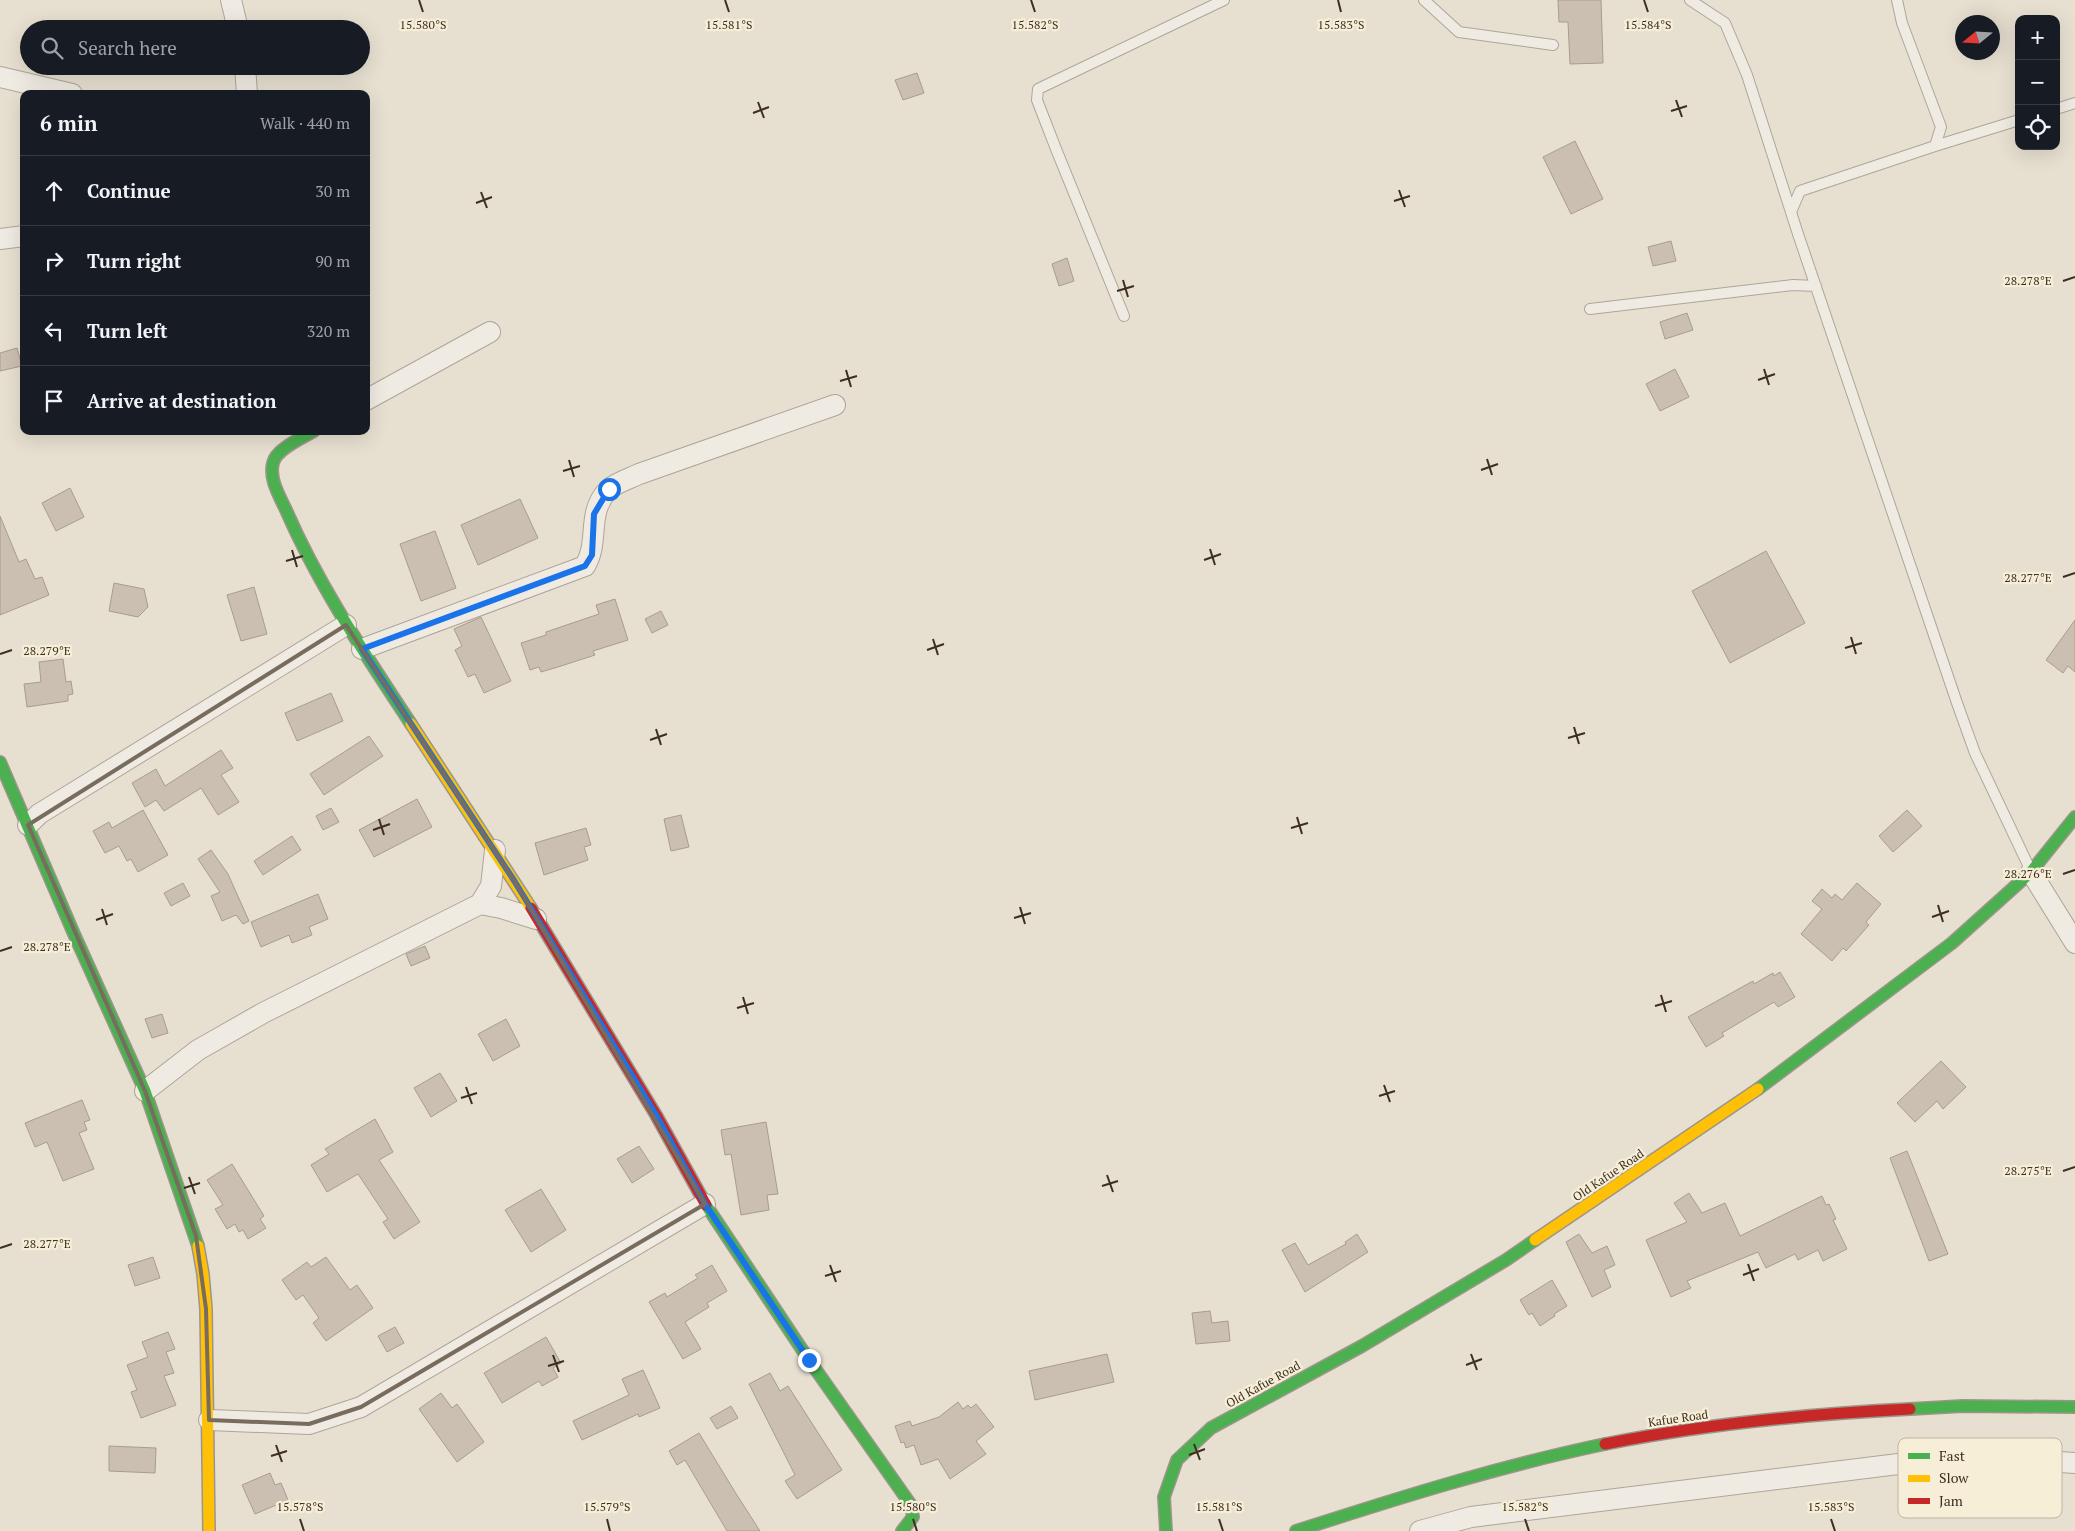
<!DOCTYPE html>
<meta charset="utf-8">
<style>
:root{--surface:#171b24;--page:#242831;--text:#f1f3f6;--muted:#9ea1a6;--line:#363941}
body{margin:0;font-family:"PT Serif",serif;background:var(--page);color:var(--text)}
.controls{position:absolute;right:15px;top:15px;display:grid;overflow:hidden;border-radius:10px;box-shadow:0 5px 20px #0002}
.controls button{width:45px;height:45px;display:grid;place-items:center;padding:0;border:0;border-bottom:1px solid var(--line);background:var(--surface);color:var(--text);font:25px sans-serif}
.compass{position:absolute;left:1955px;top:15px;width:45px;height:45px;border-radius:50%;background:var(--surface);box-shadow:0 5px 20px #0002;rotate:252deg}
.stop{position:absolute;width:15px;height:15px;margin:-11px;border:4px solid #1a73e8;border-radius:50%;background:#fff}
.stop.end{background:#1a73e8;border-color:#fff;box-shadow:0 1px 5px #0008}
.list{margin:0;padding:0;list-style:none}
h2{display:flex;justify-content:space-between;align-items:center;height:65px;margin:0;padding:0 20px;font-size:21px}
h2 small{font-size:16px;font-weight:400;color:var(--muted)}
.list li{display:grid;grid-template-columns:32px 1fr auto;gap:15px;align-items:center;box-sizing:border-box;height:70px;padding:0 20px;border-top:1px solid var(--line)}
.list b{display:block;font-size:19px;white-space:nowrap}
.list em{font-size:16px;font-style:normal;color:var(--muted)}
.icon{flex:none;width:28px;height:28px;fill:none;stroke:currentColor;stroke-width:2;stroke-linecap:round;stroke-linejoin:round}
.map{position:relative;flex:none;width:2075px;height:1531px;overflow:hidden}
.search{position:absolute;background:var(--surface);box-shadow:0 5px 20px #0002;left:20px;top:20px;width:350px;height:55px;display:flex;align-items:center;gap:12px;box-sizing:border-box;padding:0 18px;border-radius:28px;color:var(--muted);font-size:19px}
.panel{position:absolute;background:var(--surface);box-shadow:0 5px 20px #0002;left:20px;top:90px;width:350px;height:345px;border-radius:10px}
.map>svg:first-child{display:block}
.building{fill:#cbbfb2;stroke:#a89c90}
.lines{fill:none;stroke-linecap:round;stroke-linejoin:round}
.lane-casing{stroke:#ada599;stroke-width:12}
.street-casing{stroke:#ada599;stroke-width:22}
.fast-casing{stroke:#9c958a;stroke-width:14}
.slow-casing{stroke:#9c958a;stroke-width:14}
.jam-casing{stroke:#9c958a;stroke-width:14}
.lane{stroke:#efebe3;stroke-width:10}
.street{stroke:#efebe3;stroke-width:20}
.fast{stroke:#4caf50;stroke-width:11}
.slow{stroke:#ffc107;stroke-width:11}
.jam{stroke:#c62828;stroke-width:11}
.route{stroke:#1a73e8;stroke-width:6}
.marked{fill:none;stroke:#786c5e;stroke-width:4;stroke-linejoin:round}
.ticks{fill:none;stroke:#3d2e20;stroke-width:2}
.labels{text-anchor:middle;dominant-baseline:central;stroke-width:4.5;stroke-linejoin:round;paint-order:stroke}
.street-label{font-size:12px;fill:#3d2e20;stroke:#f7eed8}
.key{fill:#f7eed8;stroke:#bfb4a1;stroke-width:1}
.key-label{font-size:14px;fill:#3d2e20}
.ticks-label{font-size:12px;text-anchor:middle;fill:#3d2e20;stroke:#f7eed8;stroke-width:4.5;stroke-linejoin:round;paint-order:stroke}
</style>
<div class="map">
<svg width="2075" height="1531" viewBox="0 0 2075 1531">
<rect width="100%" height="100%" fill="#e7e0d1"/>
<path class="building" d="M 1558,0 L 1601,0 L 1603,63 L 1570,64 L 1568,22 L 1559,22 Z
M 917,73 L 924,93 L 903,100 L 895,80 Z
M 1575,141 L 1603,199 L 1571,214 L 1543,157 Z
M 1671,241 L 1676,261 L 1653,266 L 1648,247 Z
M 1067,258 L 1074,281 L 1059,286 L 1052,264 Z
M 1687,313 L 1693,330 L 1665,339 L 1660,322 Z
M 17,348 L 22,366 L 0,371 L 0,353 Z
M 1675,369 L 1689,397 L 1660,411 L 1646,384 Z
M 70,488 L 84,517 L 56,531 L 42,503 Z
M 520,499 L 538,538 L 478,565 L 461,525 Z
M 0,516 L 19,562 L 26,559 L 35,579 L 42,577 L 49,595 L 0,615 Z
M 435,531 L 456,588 L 421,601 L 400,544 Z
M 1766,551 L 1805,623 L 1730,663 L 1692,591 Z
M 114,583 L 144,589 L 148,607 L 138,617 L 109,611 Z
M 254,587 L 267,634 L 241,641 L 227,595 Z
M 615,599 L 628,640 L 593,651 L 595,655 L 558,667 L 541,672 L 539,667 L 530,670 L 521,643 L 546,635 L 546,632 L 599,614 L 596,605 Z
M 661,611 L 668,625 L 652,633 L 645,619 Z
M 481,617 L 511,681 L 484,693 L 475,674 L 468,677 L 455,650 L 462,646 L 454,629 Z
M 2075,620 L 2075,672 L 2068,666 L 2063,673 L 2046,660 Z
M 63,659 L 66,682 L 71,681 L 73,694 L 68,695 L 68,701 L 27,707 L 24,684 L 41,682 L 39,662 Z
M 331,693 L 343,721 L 297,741 L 285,713 Z
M 369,736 L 383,756 L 324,795 L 310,774 Z
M 221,750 L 233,768 L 221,775 L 239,802 L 218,815 L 201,788 L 164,811 L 156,800 L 145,807 L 132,783 L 156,769 L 165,786 Z
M 417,799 L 432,827 L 374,857 L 359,830 Z
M 331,808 L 339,822 L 323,830 L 316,816 Z
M 143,810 L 168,855 L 138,872 L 131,859 L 127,861 L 119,846 L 105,853 L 93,831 L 109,822 L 112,828 Z
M 1907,810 L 1922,826 L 1893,852 L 1879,836 Z
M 681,815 L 689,847 L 671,851 L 664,819 Z
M 586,828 L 591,845 L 584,847 L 588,860 L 544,875 L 535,843 Z
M 292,836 L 301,850 L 263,875 L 254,861 Z
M 211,850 L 228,874 L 249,921 L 243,924 L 236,915 L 222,921 L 211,896 L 220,892 L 198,859 Z
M 183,883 L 190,896 L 171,906 L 164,893 Z
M 1857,883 L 1881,904 L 1866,922 L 1869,925 L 1846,951 L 1843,948 L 1832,961 L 1801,934 L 1822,909 L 1812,901 L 1822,889 L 1832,898 L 1835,894 L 1842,900 Z
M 318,894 L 328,919 L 309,927 L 312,935 L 292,943 L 289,935 L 261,947 L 251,922 Z
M 425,946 L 430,958 L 411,966 L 406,954 Z
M 1780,972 L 1795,997 L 1778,1007 L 1774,1002 L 1722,1033 L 1724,1036 L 1706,1047 L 1688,1017 L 1753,981 L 1754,984 L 1773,973 L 1774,976 Z
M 162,1014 L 168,1033 L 152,1038 L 145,1019 Z
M 506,1019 L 520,1046 L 493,1061 L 478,1034 Z
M 1941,1061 L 1966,1087 L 1943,1109 L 1937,1101 L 1915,1122 L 1897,1103 Z
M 440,1073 L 457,1101 L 431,1117 L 414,1088 Z
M 82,1100 L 90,1120 L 84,1122 L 87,1130 L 79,1133 L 94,1169 L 63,1181 L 47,1142 L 35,1147 L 25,1123 Z
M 375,1119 L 393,1152 L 379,1160 L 420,1222 L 394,1239 L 383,1222 L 388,1219 L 358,1174 L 327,1192 L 311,1165 L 329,1154 L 325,1149 Z
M 766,1122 L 778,1194 L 767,1195 L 769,1210 L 741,1215 L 731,1154 L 725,1155 L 721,1130 Z
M 639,1146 L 654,1169 L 632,1183 L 617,1159 Z
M 1907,1151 L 1948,1254 L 1929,1261 L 1890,1158 Z
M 232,1164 L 264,1216 L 260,1219 L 266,1228 L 248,1239 L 243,1230 L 239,1232 L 235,1224 L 227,1229 L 215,1209 L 223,1205 L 207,1180 Z
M 541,1189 L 566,1230 L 531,1252 L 505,1210 Z
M 1689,1193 L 1702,1213 L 1725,1203 L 1740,1236 L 1822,1196 L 1826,1205 L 1829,1204 L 1836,1219 L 1833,1220 L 1847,1249 L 1823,1261 L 1818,1250 L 1798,1260 L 1795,1254 L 1766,1268 L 1758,1252 L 1687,1281 L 1691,1288 L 1671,1297 L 1646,1240 L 1687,1222 L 1674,1203 Z
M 1357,1234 L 1368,1252 L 1305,1292 L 1282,1250 L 1295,1243 L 1308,1265 L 1346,1244 L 1345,1242 Z
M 1579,1234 L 1592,1253 L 1607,1246 L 1615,1265 L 1604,1270 L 1611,1287 L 1592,1297 L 1566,1242 Z
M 153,1257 L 160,1278 L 135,1286 L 128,1265 Z
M 326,1257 L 350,1290 L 357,1285 L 373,1308 L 326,1341 L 313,1323 L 319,1318 L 303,1295 L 296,1300 L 282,1280 L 307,1262 L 311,1267 Z
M 712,1265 L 727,1291 L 707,1303 L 709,1307 L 685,1322 L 701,1349 L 683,1359 L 649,1302 L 665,1293 L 667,1297 L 698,1278 L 695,1275 Z
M 1552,1280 L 1567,1306 L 1554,1314 L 1555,1316 L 1540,1326 L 1532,1313 L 1529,1315 L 1520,1300 Z
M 1210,1311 L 1212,1323 L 1228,1321 L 1230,1341 L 1196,1344 L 1192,1313 Z
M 395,1327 L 404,1343 L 387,1352 L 378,1336 Z
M 168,1332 L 175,1349 L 166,1352 L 174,1373 L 164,1376 L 176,1405 L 141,1418 L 131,1392 L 137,1390 L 127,1365 L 148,1357 L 142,1342 Z
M 546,1337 L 561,1363 L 553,1368 L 558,1377 L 542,1386 L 539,1381 L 502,1403 L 484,1373 Z
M 1107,1354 L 1114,1382 L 1035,1400 L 1029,1371 Z
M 643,1370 L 660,1408 L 639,1417 L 638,1414 L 582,1440 L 573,1421 L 629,1395 L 622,1379 Z
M 770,1373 L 780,1391 L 788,1386 L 842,1470 L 797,1499 L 785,1481 L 795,1475 L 749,1384 Z
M 441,1393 L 452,1408 L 457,1404 L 484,1442 L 457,1462 L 419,1409 Z
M 958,1402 L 963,1409 L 968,1405 L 971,1408 L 976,1404 L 994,1427 L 976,1441 L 986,1454 L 950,1479 L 938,1459 L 921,1465 L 914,1445 L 906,1448 L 904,1442 L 901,1443 L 895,1426 L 910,1421 L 912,1426 L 939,1417 Z
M 731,1406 L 738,1418 L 717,1429 L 710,1418 Z
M 699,1433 L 735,1492 L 760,1531 L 727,1531 L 685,1460 L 677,1465 L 669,1451 Z
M 109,1446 L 156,1448 L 155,1473 L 109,1471 Z
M 270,1473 L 275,1485 L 281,1483 L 288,1500 L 255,1514 L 242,1485 Z"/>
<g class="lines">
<g class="lane-casing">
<path id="lane" d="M 1424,0 L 1459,32 L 1553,45
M 1690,0 L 1725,23 L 1747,75 L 1798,234 L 1957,703 L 1975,753 L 2030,869
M 1897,0 L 1902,23 L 1941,127 L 1935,146
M 2056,109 L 2075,103
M 1791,212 L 1800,191 L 1935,146 L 2019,120
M 1590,309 L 1793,285 L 1816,286
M 1124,316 L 1056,149 L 1037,100 L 1038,89 L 1224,0"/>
</g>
<g class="street-casing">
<path id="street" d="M 231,0 L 238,29
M 245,66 L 247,94
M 0,77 L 72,94
M 0,239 L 24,236
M 366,400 L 490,332
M 362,649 L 585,566 C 600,541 586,513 608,490 C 615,483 631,478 639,474 L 835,405
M 28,825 L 39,814 L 346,625
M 2031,872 L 2075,943
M 480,904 L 501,908 L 536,919
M 145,1091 L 198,1050 L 263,1013 L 480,904 L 491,886 L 495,850
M 209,1420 L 309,1424 L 361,1407 L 705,1204
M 1420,1531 L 1471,1517 L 1963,1456 L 2075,1463"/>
</g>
<g class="fast-casing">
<path id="fast" d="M 314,431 C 302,438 276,449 273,463 C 269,479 279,495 286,510 C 319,586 365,654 411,724
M 0,762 L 74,934 L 145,1091 L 198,1246
M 1758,1089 L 1952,943 L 2031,872 L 2075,817
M 706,1205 L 809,1360 L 911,1505 L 913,1517 L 902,1531
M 1910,1409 L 1963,1406 L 2075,1407
M 1166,1531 L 1164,1497 L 1177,1460 L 1211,1428 L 1362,1346 L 1506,1260 L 1535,1240
M 1296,1531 C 1398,1498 1500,1466 1605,1444"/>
</g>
<g class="slow-casing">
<path id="slow" d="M 411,724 L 531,908
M 1535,1240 L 1758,1089
M 198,1246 L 203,1274 L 206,1309 L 209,1531"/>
</g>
<g class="jam-casing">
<path id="jam" d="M 531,908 L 656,1115 L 706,1205
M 1605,1444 C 1705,1424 1808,1414 1910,1409"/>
</g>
<use href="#lane" class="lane"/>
<use href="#street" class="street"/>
<use href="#fast" class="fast"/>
<use href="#slow" class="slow"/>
<use href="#jam" class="jam"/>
</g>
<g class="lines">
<path class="route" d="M 609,489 L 594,514 L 592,555 L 585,566 L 362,649 L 515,882 L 656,1115 L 705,1204 L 809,1360"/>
</g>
<path class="marked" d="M 346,625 L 515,882 L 705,1204 L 361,1407 L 309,1424 L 209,1420 L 206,1309 L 196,1236 L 145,1091 L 28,825 Z"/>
<path class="ticks" d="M 419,0 L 423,12M 725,0 L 729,12M 1031,0 L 1035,12M 1338,0 L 1341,12M 1644,0 L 1648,12M 1676,100 L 1682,117M 758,102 L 764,118M 1671,111 L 1687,106M 753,113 L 769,107M 1399,190 L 1405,207M 481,192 L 487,208M 1394,201 L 1410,196M 476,203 L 492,197M 1123,280 L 1128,297M 2063,281 L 2075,277M 1117,291 L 1134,286M 1764,369 L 1769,385M 846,370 L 851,387M 1758,380 L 1775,374M 840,381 L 857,376M 1487,459 L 1492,475M 569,460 L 574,477M 1481,470 L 1498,464M 563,471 L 580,466M 1210,549 L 1215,565M 292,550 L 297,567M 1204,560 L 1221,554M 286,561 L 303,556M 2063,577 L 2075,573M 1851,637 L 1856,654M 933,639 L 938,655M 1845,648 L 1862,643M 927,650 L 944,644M 0,654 L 12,650M 1574,727 L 1579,744M 656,729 L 661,745M 1568,738 L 1585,733M 650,740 L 667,734M 1297,817 L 1302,834M 379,819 L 384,835M 1291,828 L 1308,823M 373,830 L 390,824M 2063,874 L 2075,870M 1938,905 L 1943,922M 1020,907 L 1025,924M 102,909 L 107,925M 1932,917 L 1949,911M 1014,918 L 1031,913M 96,920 L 113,914M 0,951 L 12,947M 1661,995 L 1666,1012M 743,997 L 748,1014M 1655,1006 L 1672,1001M 737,1008 L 754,1003M 1384,1085 L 1390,1102M 466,1087 L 472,1104M 1379,1096 L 1395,1091M 461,1098 L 477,1093M 2063,1171 L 2075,1167M 1107,1175 L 1113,1192M 189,1177 L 195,1194M 1102,1186 L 1118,1181M 184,1188 L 200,1183M 0,1248 L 12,1244M 1748,1264 L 1754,1281M 830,1265 L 836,1282M 1743,1275 L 1759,1269M 825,1276 L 841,1271M 1471,1354 L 1477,1370M 553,1355 L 559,1372M 1466,1365 L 1482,1359M 548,1366 L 564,1361M 1194,1444 L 1200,1460M 276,1445 L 282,1462M 1189,1455 L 1205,1449M 271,1456 L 287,1451M 300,1519 L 304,1531M 607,1519 L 610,1531M 913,1519 L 917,1531M 1219,1519 L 1223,1531M 1525,1519 L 1529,1531M 1831,1519 L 1835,1531"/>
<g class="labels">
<g class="street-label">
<text transform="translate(1608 1175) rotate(-34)">Old Kafue Road</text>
<text transform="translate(1263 1384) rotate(-29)">Old Kafue Road</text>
<text transform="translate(1678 1418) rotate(-8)">Kafue Road</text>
</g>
</g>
<rect x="1898" y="1438" width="164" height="80" rx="8" class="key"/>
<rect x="1908" y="1453" width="22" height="6" fill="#4caf50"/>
<rect x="1908" y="1475" width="22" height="7" fill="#ffc107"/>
<rect x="1908" y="1498" width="22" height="6" fill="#c62828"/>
<g class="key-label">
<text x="1939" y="1461">Fast</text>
<text x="1939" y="1483">Slow</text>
<text x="1939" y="1506">Jam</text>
</g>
<g class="ticks-label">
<text x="423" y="29">15.580°S</text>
<text x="729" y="29">15.581°S</text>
<text x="1035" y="29">15.582°S</text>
<text x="1341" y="29">15.583°S</text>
<text x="1648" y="29">15.584°S</text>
<text x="2028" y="285">28.278°E</text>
<text x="2028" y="582">28.277°E</text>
<text x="47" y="655">28.279°E</text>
<text x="2028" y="878">28.276°E</text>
<text x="47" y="951">28.278°E</text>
<text x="2028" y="1175">28.275°E</text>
<text x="47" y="1248">28.277°E</text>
<text x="300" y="1511">15.578°S</text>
<text x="607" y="1511">15.579°S</text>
<text x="913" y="1511">15.580°S</text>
<text x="1219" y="1511">15.581°S</text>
<text x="1525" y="1511">15.582°S</text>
<text x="1831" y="1511">15.583°S</text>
</g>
</svg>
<div class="controls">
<button>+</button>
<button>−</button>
<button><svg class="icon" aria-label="locate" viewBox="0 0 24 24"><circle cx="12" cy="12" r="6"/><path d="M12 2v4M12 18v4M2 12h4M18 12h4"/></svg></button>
</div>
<svg class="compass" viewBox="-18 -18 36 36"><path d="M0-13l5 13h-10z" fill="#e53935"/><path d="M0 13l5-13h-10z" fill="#9ea1a6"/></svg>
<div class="stop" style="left:609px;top:489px"></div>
<div class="stop end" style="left:809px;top:1360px"></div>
<div class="search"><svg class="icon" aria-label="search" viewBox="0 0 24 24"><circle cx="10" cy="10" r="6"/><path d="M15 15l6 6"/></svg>Search here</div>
<section class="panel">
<h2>6 min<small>Walk · 440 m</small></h2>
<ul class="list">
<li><svg class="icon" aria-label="ahead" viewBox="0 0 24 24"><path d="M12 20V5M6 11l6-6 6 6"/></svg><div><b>Continue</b></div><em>30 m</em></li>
<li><svg class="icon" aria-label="right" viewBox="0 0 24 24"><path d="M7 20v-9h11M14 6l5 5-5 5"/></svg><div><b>Turn right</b></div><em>90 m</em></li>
<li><svg class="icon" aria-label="left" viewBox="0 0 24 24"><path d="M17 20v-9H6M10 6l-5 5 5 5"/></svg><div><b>Turn left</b></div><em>320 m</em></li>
<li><svg class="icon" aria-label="arrive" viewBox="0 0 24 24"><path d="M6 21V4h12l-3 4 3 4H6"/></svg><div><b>Arrive at destination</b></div></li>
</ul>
</section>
</div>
